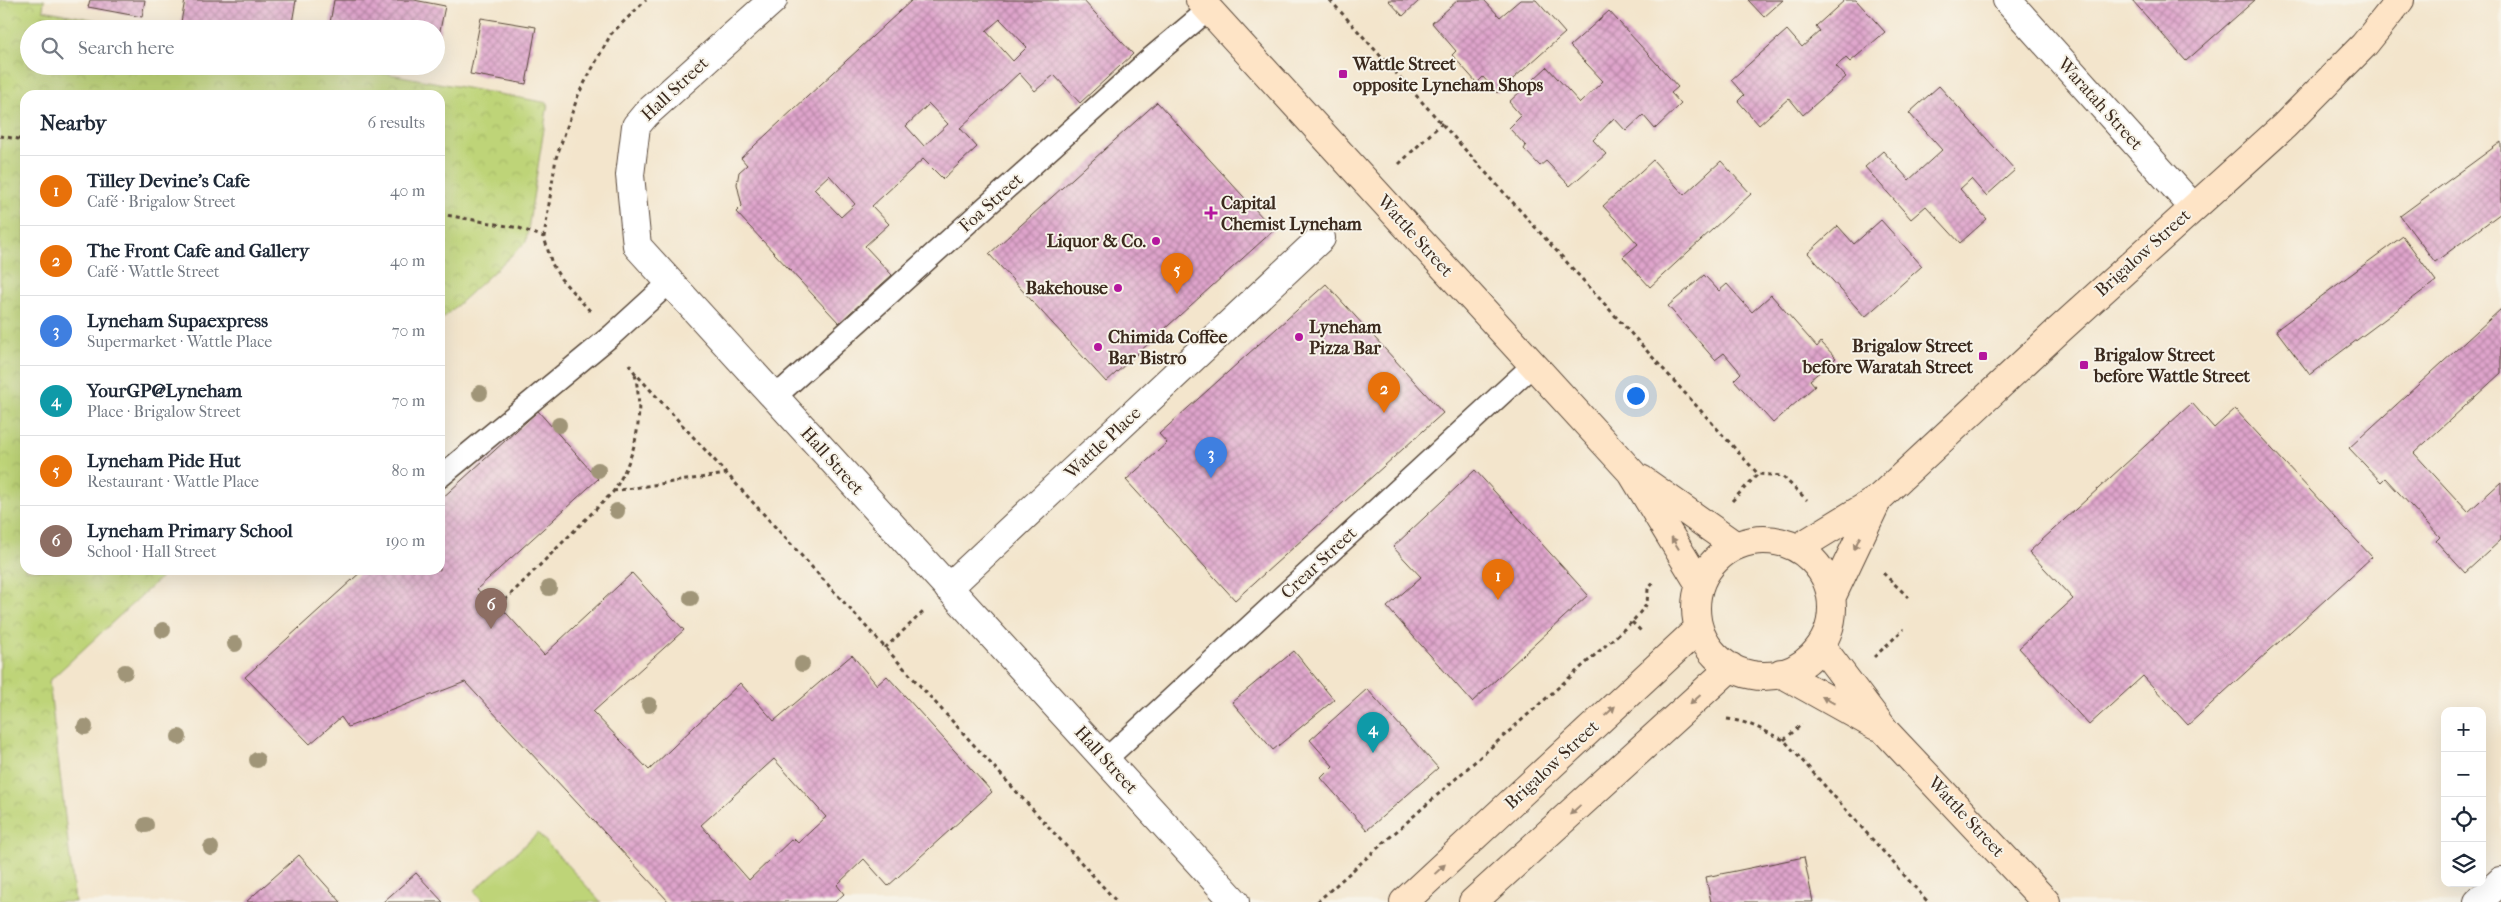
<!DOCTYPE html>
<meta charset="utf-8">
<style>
:root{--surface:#fff;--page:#f6f6f7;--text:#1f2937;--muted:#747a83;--line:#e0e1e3;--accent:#b5179e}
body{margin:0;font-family:"IM FELL French Canon",serif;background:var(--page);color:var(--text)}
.controls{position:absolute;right:15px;bottom:15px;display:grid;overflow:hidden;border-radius:10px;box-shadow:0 5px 20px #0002}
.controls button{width:45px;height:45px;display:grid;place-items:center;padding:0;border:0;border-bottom:1px solid var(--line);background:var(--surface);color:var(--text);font:25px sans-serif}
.you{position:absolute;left:1635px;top:395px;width:18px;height:18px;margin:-12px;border:4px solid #fff;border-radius:50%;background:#1a73e8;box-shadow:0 0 0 8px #1a73e833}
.badge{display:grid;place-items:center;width:32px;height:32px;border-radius:50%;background:var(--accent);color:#fff;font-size:16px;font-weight:700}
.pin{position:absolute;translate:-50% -41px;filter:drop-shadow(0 1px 2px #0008)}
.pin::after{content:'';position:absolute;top:26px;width:18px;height:15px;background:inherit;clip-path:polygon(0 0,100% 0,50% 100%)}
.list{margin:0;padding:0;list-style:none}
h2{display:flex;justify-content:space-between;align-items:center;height:65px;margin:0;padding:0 20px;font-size:21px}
h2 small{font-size:16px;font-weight:400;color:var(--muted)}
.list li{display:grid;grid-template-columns:32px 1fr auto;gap:15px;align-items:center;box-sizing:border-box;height:70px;padding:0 20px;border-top:1px solid var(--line)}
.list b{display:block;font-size:19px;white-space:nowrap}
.list p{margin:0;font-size:16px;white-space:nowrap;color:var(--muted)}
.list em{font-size:16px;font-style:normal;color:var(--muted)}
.icon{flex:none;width:28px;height:28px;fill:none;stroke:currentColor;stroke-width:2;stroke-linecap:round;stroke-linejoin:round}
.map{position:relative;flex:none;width:2501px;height:902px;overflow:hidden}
.search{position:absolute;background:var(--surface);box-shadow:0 5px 20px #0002;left:20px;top:20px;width:425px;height:55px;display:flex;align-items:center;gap:12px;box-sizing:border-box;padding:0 18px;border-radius:28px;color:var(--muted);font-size:19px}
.panel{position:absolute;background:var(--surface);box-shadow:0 5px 20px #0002;left:20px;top:90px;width:425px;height:485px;border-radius:15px}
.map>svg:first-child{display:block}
.green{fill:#bed478;stroke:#7c7f4b}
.park{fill:url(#park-crowns);stroke:#7c7f4b}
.building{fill:url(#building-cross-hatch);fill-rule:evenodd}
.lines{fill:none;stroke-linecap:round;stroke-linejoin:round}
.lane-casing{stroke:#574638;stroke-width:24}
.street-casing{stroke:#574638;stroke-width:30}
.secondary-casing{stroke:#574638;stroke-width:30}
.path{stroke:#574638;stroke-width:3;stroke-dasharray:4 4;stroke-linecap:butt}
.lane{stroke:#fff;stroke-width:21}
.street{stroke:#fff;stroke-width:28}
.secondary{stroke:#fee4c6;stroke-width:28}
.tree{fill:#a09578}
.oneway{fill:#9c8772}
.poi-dot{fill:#b5179e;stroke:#f7f3e8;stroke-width:2}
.labels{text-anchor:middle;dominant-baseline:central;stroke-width:4;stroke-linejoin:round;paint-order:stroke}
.poi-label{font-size:18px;font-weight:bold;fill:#3b2a1e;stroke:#f7f3e8;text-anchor:start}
.street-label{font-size:18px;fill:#3b2a1e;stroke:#f7f3e8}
</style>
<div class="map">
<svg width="2501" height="902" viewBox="0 0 2501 902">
<defs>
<pattern id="park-crowns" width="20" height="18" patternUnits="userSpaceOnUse" patternTransform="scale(1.25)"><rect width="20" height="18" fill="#bed478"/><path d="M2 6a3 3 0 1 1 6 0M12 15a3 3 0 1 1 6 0" fill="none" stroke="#a4b667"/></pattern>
<pattern id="building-cross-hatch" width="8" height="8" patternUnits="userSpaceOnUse" patternTransform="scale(1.25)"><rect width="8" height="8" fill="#dfa4cc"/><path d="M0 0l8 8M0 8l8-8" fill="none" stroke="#b686a5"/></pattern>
</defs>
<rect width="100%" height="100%" fill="#f7f3e8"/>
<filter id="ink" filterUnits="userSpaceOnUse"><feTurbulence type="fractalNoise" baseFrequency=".02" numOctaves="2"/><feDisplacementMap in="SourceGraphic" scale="10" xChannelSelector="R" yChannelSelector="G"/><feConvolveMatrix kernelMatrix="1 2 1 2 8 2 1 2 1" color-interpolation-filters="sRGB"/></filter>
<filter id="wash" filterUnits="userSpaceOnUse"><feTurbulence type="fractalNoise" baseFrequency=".0096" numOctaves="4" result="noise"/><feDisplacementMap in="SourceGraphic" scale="20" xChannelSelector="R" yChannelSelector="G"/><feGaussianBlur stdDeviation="1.12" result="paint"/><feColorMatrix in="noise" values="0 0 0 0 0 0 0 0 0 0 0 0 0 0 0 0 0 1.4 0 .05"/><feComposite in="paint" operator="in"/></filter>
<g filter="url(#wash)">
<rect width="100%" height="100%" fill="#f3e5cc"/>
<path class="green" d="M 538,833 L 601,902 L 484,902 L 474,891 Z"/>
<path class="park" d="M 0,0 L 44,0 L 43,10 L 143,29 L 29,29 L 29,66 L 346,66 L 548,103 L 526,242 L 440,321 L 440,95 L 25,95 L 25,570 L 169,570 L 49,681 L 75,902 L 0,902 Z"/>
<g id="blocks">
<path class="building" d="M 90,0 L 145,0 L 142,17 L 88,7 Z
M 185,0 L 296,0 L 291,29 L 223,29 L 181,22 Z
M 334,0 L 414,0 L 445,6 L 437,45 L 436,29 L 329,29 Z
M 912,0 L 1083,0 L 1133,54 L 1080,103 L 1054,75 L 1035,91 L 1019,73 L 960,128 L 977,147 L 943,179 L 923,159 L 872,206 L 889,224 L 865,246 L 892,275 L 839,323 L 736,212 L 742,206 L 737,184 L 739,172 L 747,165 L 741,158 ZM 1000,19 L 1027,47 L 1013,61 L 986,31 ZM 929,104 L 948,124 L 924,146 L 906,126 ZM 829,175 L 855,204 L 841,217 L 814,189 Z
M 1388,0 L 1420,0 L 1403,16 Z
M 1458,0 L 1484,0 L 1500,17 L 1520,0 L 1536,0 L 1565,33 L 1497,93 L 1483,77 L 1477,83 L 1452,55 L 1456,51 L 1432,23 Z
M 1748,0 L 1783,0 L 1764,17 Z
M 1845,0 L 1856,0 L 1885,32 L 1850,62 L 1846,58 L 1836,66 L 1846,77 L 1803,115 L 1789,98 L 1759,125 L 1738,101 L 1744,95 L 1731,80 L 1787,30 L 1802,47 L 1820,31 L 1816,26 Z
M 2132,0 L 2255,0 L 2186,61 Z
M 1609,11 L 1678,87 L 1671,93 L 1681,104 L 1655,129 L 1643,115 L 1626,131 L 1614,118 L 1593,140 L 1606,154 L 1570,186 L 1546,161 L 1540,166 L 1524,149 L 1526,146 L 1509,128 L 1521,116 L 1509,102 L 1547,67 L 1580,103 L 1603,81 L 1570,46 Z
M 481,18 L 536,27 L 526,84 L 470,74 Z
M 1939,86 L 2015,170 L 1986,196 L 1971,179 L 1960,189 L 1987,219 L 1960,243 L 1926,206 L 1911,219 L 1865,167 L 1883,151 L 1909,180 L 1942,150 L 1909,113 Z
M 1157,102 L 1274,230 L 1106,382 L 989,254 Z
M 2501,142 L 2501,213 L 2435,262 L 2400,216 Z
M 1653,160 L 1684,195 L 1721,161 L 1751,194 L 1650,287 L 1623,257 L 1638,244 L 1603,206 Z
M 1881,220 L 1922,266 L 1865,317 L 1808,253 L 1838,226 L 1854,244 Z
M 2403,236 L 2436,281 L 2310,375 L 2276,330 Z
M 1704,275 L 1719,291 L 1727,284 L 1752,312 L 1771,295 L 1817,347 L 1821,342 L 1836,358 L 1810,380 L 1815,386 L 1773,423 L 1734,380 L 1741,373 L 1724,353 L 1715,360 L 1668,306 Z
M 1326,284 L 1443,413 L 1235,600 L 1126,480 L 1167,443 L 1159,434 Z
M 2501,309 L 2501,373 L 2414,453 L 2468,512 L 2501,482 L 2501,540 L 2465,573 L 2436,541 L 2440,537 L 2385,478 L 2381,482 L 2349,448 Z
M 2192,403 L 2214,428 L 2235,409 L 2372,557 L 2188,725 L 2143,676 L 2089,725 L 2019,648 L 2073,599 L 2029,552 Z
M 538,411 L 598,479 L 477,589 L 486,599 L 490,595 L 544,655 L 632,573 L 684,630 L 593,712 L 649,770 L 740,683 L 774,721 L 852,655 L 877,685 L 887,676 L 992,792 L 888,886 L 864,859 L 837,885 L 844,894 L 835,902 L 669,902 L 465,682 L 348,727 L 341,717 L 310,744 L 245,677 L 363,570 L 440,570 L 440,500 ZM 774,759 L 826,817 L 798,843 L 793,838 L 749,880 L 701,825 Z
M 1475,470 L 1588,595 L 1472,702 L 1387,607 L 1421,577 L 1393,547 Z
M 1294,651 L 1334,700 L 1273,750 L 1232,702 Z
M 1367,689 L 1438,768 L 1367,830 L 1321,778 L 1333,766 L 1310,740 Z
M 299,855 L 341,902 L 246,902 Z
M 1804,857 L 1813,902 L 1711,902 L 1706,877 Z
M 416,873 L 443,902 L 383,902 Z"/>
</g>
</g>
<g filter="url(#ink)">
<use href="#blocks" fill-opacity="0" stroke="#574638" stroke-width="1"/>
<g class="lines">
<g class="lane-casing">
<path id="lane" d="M 775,397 L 1152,57 L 1208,10
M 440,477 L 612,335 L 670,282
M 1105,760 L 1533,365"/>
</g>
<g class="street-casing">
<path id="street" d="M 773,0 L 646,114 L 636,126 L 630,175 L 637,246 L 1235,902
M 2007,0 L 2193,207
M 948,588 L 1321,238
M 2478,902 L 2501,881"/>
</g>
<g class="secondary-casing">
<path id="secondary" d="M 1200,0 L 1632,473 L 1700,585
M 1641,479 L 1736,546
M1696 608a68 68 0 1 1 136 0a68 68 0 1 1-136 0Z
M 1798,548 L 1878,499 L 2058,331 L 2284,126 L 2364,45 L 2400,0
M 1832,596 L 1878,499
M 1821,646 L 1886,732 L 2046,902
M 1781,673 L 1876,726
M 1404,902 L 1699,628
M 1473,902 L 1731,667"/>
</g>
<path class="path" d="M 1330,0 L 1758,474 L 1782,476 L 1807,500
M 0,136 L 25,140
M 1399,164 L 1442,123
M 440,214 L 519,228 L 544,237
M 590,311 L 561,279 L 552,264 L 544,237 L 556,158 L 579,93 L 611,34 L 646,0
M 629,364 L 635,373 L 1117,902
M 613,491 L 726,474
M 1732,501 L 1758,474
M 1883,573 L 1908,597
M 499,606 L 613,492 C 637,454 644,418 635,374
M 1632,622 L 1642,632
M 885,648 L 923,612
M 1874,657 L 1904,629
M 1727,719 C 1751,722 1763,731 1784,740 L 1928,902
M 1784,740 L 1802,724
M 1317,902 L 1632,622 L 1647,604 L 1648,589 L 1655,581"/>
<use href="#lane" class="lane"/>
<use href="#street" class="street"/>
<use href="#secondary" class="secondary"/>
</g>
<g class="tree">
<circle cx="480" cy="393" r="8"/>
<circle cx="559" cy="425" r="8"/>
<circle cx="598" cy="470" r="8"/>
<circle cx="617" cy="511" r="8"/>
<circle cx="549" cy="588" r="8"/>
<circle cx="691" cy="598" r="8"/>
<circle cx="163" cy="630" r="8"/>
<circle cx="235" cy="644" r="8"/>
<circle cx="802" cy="664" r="8"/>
<circle cx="125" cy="672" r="8"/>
<circle cx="649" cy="705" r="8"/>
<circle cx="85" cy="727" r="8"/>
<circle cx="179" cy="737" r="8"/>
<circle cx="257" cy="760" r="8"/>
<circle cx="146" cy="825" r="8"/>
<circle cx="211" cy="848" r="8"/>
</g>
<defs><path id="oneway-solid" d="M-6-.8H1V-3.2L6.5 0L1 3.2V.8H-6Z" transform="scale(1.25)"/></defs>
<g class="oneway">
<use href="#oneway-solid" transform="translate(1675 543) rotate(-122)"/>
<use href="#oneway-solid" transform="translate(1857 543) rotate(116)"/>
<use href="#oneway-solid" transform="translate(1695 700) rotate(138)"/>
<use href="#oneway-solid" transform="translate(1828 700) rotate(-151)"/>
<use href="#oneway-solid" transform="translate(1610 711) rotate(-43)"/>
<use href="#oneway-solid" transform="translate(1575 810) rotate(138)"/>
<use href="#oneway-solid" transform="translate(1440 869) rotate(-43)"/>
</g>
</g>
<g class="poi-dot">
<rect x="1338" y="69" width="10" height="10" rx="2.5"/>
<path d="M1208.5 205.5h5v5h5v5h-5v5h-5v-5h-5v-5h5z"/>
<circle cx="1156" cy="241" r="5"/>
<circle cx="1118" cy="288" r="5"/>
<circle cx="1299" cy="337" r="5"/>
<circle cx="1098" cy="347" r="5"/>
<rect x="1978" y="351" width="10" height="10" rx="2.5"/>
<rect x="2079" y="360" width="10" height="10" rx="2.5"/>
</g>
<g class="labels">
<g class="poi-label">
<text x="1353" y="64">Wattle Street<tspan x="1353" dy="21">opposite Lyneham Shops</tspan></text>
<text x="1221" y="203">Capital<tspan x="1221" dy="21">Chemist Lyneham</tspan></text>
<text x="1146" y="241" text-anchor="end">Liquor &amp; Co.</text>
<text x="1108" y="288" text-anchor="end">Bakehouse</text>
<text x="1309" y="327">Lyneham<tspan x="1309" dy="21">Pizza Bar</tspan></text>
<text x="1108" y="337">Chimida Coffee<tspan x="1108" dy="21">Bar Bistro</tspan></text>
<text x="1973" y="346" text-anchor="end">Brigalow Street<tspan x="1973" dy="21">before Waratah Street</tspan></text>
<text x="2094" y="355">Brigalow Street<tspan x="2094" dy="21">before Wattle Street</tspan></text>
</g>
<g class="street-label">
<text transform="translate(675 89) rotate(-43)">Hall Street</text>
<text transform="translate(2100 104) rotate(48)">Waratah Street</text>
<text transform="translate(991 203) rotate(-42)">Foa Street</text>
<text transform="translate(1415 236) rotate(48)">Wattle Street</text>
<text transform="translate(2143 253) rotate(-42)">Brigalow Street</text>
<text transform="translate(1103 443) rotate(-43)">Wattle Place</text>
<text transform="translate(832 461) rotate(48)">Hall Street</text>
<text transform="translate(1319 563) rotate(-43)">Crear Street</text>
<text transform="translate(1106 760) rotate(48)">Hall Street</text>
<text transform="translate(1552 765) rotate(-43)">Brigalow Street</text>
<text transform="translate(1966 817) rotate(47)">Wattle Street</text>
</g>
</g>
</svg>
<div class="controls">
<button>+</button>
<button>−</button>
<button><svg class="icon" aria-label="locate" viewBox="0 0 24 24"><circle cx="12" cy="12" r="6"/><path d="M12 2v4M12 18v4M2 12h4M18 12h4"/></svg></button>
<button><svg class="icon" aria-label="layers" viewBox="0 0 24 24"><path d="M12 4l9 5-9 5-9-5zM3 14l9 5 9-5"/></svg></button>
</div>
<div class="you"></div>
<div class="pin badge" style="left:1498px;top:600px;background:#e8710a">1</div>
<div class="pin badge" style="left:1384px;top:413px;background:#e8710a">2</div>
<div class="pin badge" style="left:1211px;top:478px;background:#3f7fe0">3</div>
<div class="pin badge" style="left:1373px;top:753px;background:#0f9aa8">4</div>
<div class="pin badge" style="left:1177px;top:294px;background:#e8710a">5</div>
<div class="pin badge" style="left:491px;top:629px;background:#8d6e63">6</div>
<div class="search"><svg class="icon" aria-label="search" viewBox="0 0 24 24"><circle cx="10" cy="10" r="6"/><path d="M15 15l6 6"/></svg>Search here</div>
<section class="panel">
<h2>Nearby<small>6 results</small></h2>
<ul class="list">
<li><span class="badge" style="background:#e8710a">1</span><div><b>Tilley Devine's Cafe</b><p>Café · Brigalow Street</p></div><em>40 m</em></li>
<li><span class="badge" style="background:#e8710a">2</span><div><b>The Front Cafe and Gallery</b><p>Café · Wattle Street</p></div><em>40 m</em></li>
<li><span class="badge" style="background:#3f7fe0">3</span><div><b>Lyneham Supaexpress</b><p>Supermarket · Wattle Place</p></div><em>70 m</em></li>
<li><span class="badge" style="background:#0f9aa8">4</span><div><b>YourGP@Lyneham</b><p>Place · Brigalow Street</p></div><em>70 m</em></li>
<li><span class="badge" style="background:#e8710a">5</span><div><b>Lyneham Pide Hut</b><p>Restaurant · Wattle Place</p></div><em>80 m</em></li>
<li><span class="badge" style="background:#8d6e63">6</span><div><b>Lyneham Primary School</b><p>School · Hall Street</p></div><em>190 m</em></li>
</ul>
</section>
</div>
